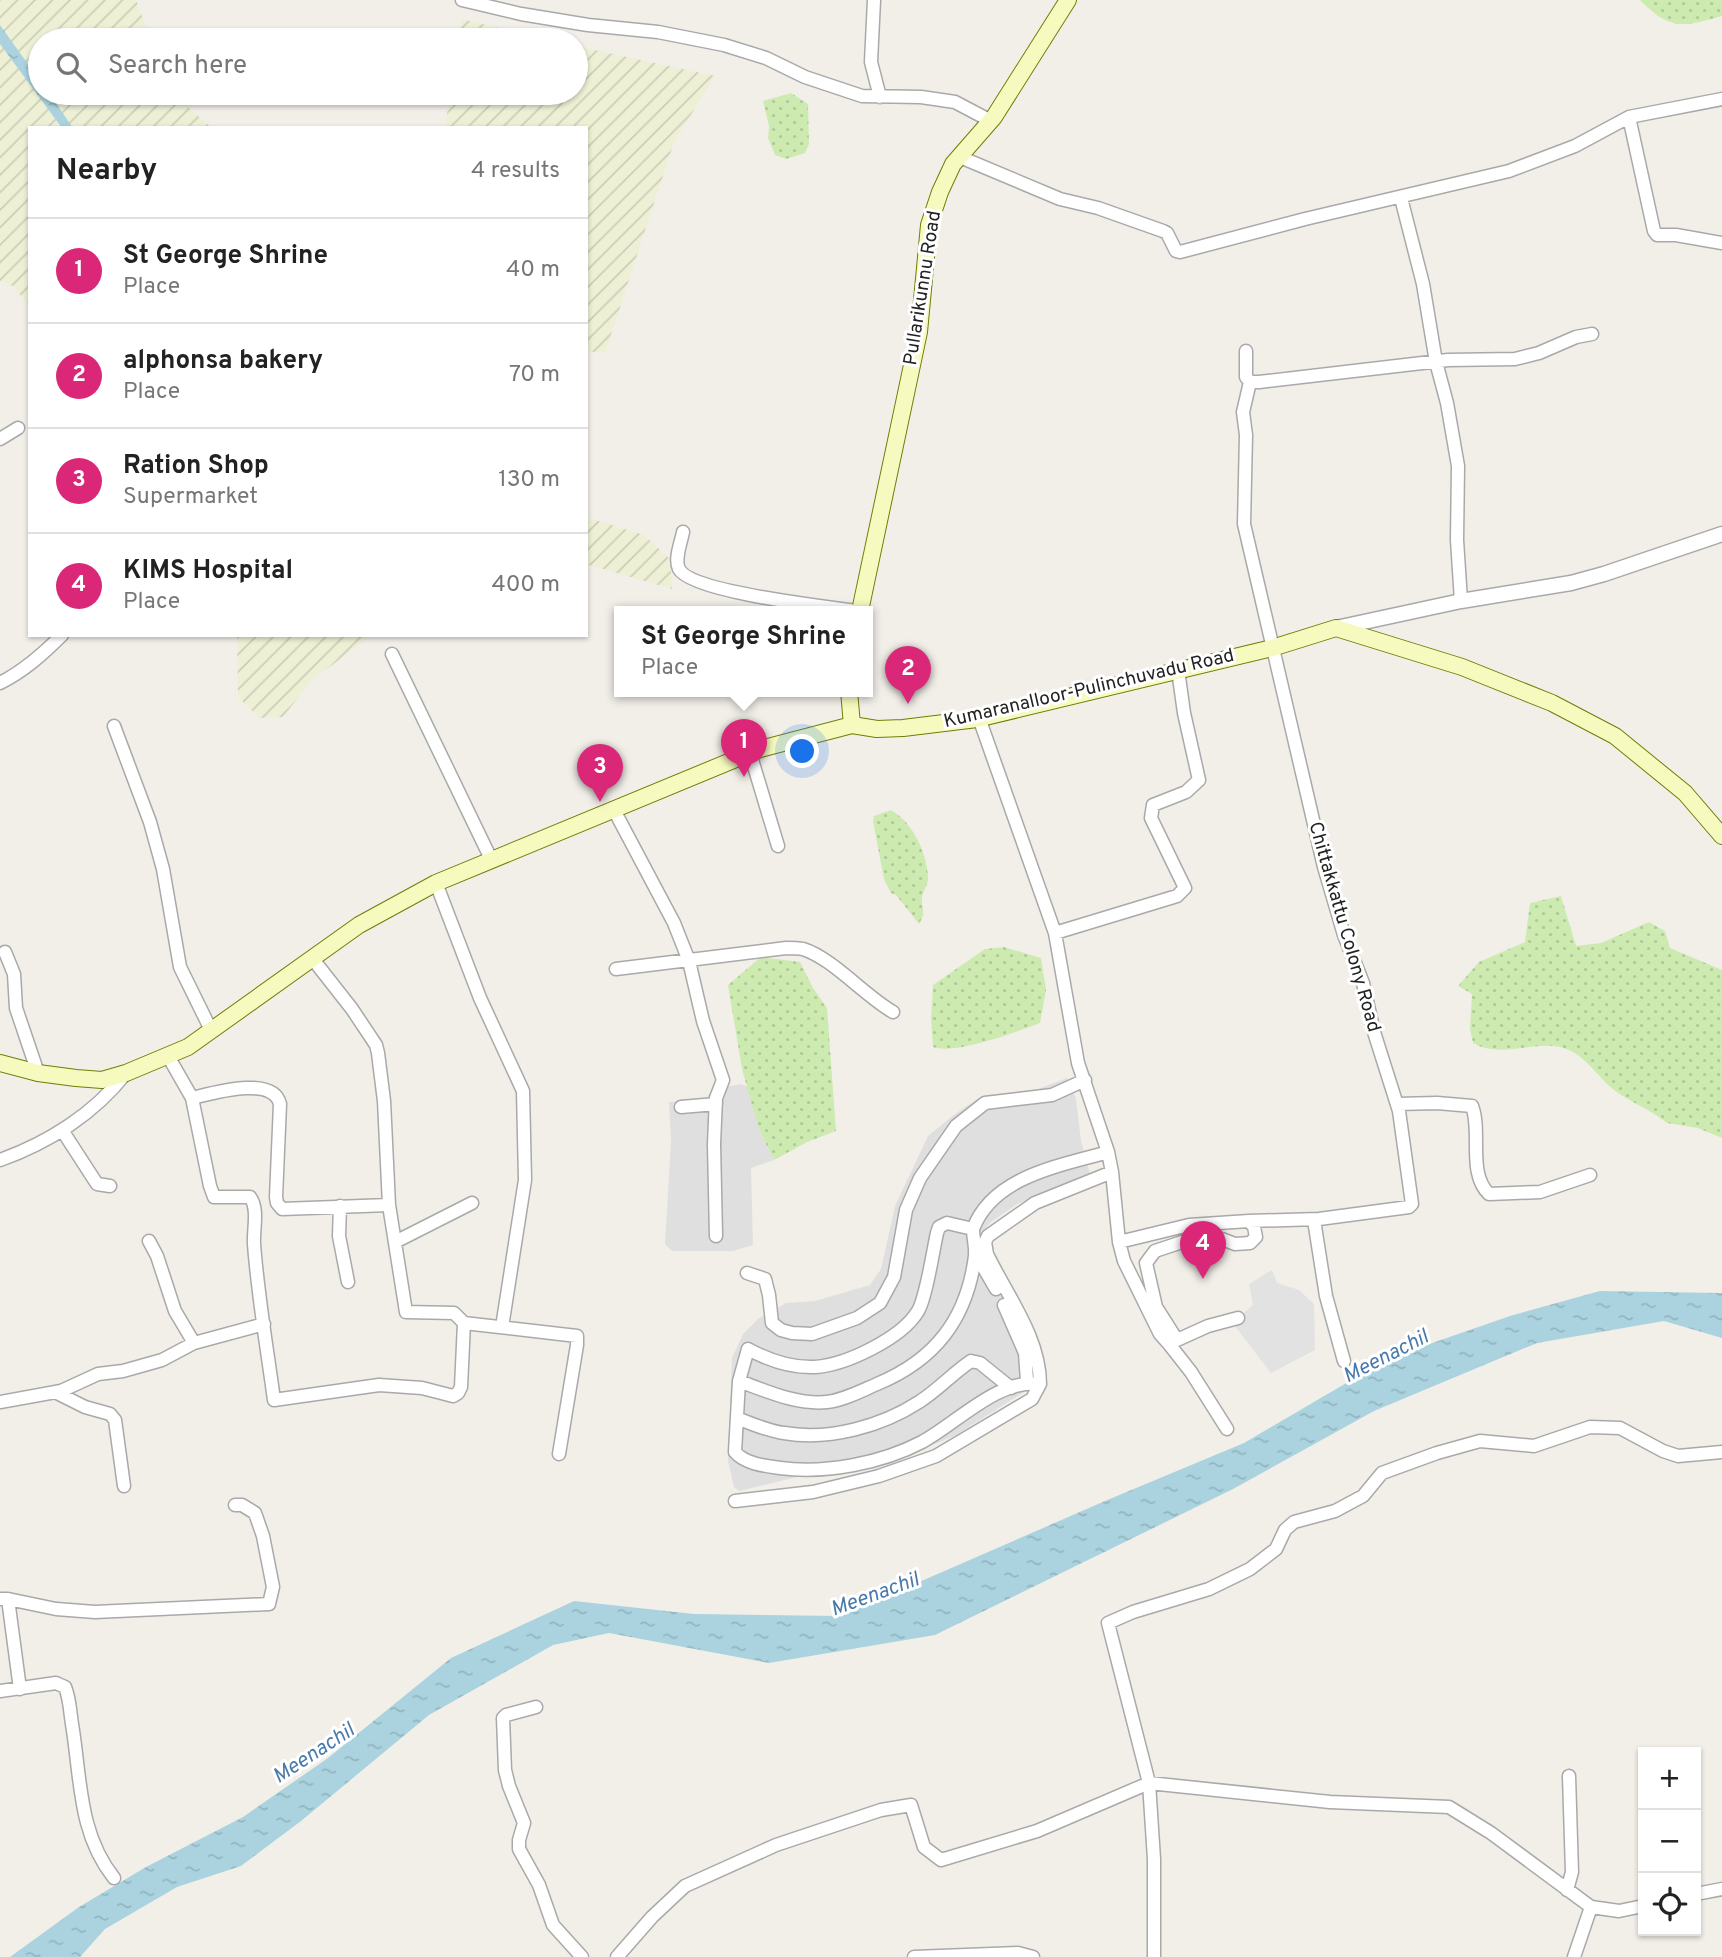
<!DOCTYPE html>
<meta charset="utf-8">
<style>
:root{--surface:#fff;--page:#f6f6f6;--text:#222;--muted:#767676;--line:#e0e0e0;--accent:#db2777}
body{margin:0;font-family:Overpass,sans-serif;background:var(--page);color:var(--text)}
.controls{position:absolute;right:21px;bottom:21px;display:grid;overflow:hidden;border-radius:0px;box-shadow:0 2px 5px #0004}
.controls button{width:63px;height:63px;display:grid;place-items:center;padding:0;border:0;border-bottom:2px solid var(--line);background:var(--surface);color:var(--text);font:35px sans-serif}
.you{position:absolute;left:803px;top:752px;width:24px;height:24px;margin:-18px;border:5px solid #fff;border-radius:50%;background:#1a73e8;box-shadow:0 0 0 10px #1a73e833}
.badge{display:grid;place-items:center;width:46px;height:46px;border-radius:50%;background:var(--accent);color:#fff;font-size:23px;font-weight:700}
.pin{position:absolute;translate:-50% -58px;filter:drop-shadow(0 2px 4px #0008)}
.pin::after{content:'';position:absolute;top:37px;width:24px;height:21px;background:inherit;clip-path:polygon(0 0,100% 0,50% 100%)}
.popup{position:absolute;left:614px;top:606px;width:259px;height:91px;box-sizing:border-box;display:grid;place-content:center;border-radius:0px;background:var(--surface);filter:drop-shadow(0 2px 5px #0005);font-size:23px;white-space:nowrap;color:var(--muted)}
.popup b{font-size:26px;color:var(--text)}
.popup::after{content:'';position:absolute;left:50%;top:100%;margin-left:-14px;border:14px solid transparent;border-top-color:var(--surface)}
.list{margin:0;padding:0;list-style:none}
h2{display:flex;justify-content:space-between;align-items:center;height:91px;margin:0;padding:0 28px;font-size:30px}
h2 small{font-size:23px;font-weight:400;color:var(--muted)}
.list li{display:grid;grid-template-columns:46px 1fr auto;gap:21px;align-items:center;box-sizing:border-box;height:105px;padding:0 28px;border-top:2px solid var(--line)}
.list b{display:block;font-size:26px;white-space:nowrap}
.list p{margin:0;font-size:23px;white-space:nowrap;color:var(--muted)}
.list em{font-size:23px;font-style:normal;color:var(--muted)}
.icon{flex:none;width:38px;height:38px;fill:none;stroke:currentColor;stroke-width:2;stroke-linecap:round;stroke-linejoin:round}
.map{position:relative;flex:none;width:1722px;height:1957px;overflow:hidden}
.search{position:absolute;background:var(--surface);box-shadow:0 2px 5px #0004;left:28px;top:28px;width:560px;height:77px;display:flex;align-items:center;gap:18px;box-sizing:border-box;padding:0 24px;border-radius:38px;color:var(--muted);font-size:26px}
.panel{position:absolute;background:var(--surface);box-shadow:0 2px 5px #0004;left:28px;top:126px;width:560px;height:511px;border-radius:0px}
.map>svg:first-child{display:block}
.residential{fill:#e0dfdf}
.farmland{fill:url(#farmland-furrows)}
.grass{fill:url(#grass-dots)}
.parking{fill:#e2e2e2}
.water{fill:url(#water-ripples)}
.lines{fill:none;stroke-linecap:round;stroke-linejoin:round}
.minor-casing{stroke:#a9a9a9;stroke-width:15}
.tertiary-casing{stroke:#a9a9a9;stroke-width:17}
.secondary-casing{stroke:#707d05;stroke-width:18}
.minor{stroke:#fff;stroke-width:12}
.tertiary{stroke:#fff;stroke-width:14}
.secondary{stroke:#f7fabf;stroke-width:16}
.labels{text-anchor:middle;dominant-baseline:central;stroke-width:6;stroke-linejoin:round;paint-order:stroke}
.street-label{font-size:19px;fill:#222;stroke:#fff}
.water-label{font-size:21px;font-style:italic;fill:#4a7aab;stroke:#fff}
</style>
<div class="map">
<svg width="1722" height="1957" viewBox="0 0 1722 1957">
<defs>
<pattern id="farmland-furrows" width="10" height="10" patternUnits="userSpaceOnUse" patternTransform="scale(1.75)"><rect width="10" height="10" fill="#eef0d5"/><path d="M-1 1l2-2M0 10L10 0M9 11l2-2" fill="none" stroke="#ccceb7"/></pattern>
<pattern id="grass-dots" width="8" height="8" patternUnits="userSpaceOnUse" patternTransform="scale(1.75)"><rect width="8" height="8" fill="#cdebb0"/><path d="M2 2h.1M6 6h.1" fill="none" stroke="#b0c997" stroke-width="1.8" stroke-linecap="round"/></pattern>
<pattern id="water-ripples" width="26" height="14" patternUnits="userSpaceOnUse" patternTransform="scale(1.75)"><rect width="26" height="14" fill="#aad3df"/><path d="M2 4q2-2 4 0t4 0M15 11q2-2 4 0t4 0" fill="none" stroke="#92b5bf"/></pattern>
</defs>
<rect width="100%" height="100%" fill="#f2efe9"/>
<path class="residential" d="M 1067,1078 L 1076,1099 L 1081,1141 L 1090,1174 L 1017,1204 L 991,1222 L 979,1235 L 978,1245 L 1014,1316 L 1031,1373 L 1024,1392 L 956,1435 L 911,1454 L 887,1462 L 852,1470 L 801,1476 L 739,1491 L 734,1487 L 728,1461 L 732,1358 L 743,1334 L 758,1319 L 786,1303 L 815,1301 L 870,1285 L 881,1269 L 895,1206 L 928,1136 L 955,1114 L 982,1096 L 1038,1089 Z
M 741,1084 L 748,1087 L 759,1130 L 774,1160 L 751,1168 L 753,1245 L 733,1251 L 672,1251 L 665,1244 L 671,1142 L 669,1102 L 706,1099 L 709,1094 L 720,1088 Z"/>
<path class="farmland" d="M 0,0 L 136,0 L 151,40 L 40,40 L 40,93 L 179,93 L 189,108 L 212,128 L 30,128 L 30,307 L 13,286 L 0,281 Z
M 462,19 L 532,36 L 551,40 L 459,40 Z
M 576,46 L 715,76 L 674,142 L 605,353 L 586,351 L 586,128 L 445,128 L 450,93 L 576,93 Z
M 586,517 L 644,535 L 670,559 L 672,589 L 586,564 Z
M 237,635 L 372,635 L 311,681 L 283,717 L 260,718 L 238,697 Z"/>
<path class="grass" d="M 1640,0 L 1722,0 L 1722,16 C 1684,27 1670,31 1640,0 Z
M 791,93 L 808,104 L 809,144 L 805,153 L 786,159 L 775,155 L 768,138 L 769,126 L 763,101 Z
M 891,810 C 913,823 926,851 928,876 C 929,885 923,890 922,897 C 921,910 927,911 919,924 L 896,895 L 891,893 L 884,879 L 873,821 L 874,816 Z
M 1561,896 L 1576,946 L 1601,943 L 1649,922 L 1665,931 L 1670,948 L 1722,970 L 1722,1138 L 1698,1128 L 1667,1123 L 1660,1118 C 1647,1108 1631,1102 1618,1093 C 1595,1077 1585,1049 1553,1046 C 1527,1044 1497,1057 1473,1043 L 1470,1029 L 1472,994 L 1458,986 L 1479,962 L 1525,942 L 1530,903 Z
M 1004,947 L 1041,958 L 1046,990 L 1040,1023 C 1017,1032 954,1055 933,1047 L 931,1019 L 933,985 L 985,949 Z
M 761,957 L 800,962 L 813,988 L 827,1008 L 836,1131 L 807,1142 L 774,1160 L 759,1130 L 742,1069 L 728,985 Z"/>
<path class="parking" d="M 1272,1270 L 1277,1283 L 1299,1290 L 1314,1304 L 1315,1350 L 1271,1373 L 1234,1325 L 1238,1318 L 1253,1305 L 1249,1284 Z"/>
<path class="water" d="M 0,25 L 40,81 L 40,93 L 49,93 L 73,128 L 62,128 L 0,44 Z
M 1600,1291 L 1722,1293 L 1722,1338 L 1664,1321 L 1537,1343 L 1374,1411 L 1233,1489 L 935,1635 L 769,1663 L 609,1633 L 553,1645 L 429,1715 L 301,1821 L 241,1866 L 177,1887 L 105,1929 L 80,1957 L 10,1957 L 79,1907 L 146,1867 L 243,1817 L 328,1758 L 451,1658 L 574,1601 L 694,1614 L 841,1616 L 1105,1501 L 1244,1443 L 1389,1358 L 1510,1316 Z"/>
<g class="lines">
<g class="minor-casing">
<path id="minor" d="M 462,0 L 521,14 L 588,25 L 658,32 L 724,45 L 766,58 L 805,77 L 862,96 L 921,97 L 955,102 L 991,121
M 874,0 L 871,62 L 880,97
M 1629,117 L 1654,231 L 1657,235 L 1676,235 L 1722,243
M 960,157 L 1060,199 L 1098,208 L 1163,231 L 1167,233 L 1176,251 L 1180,252 L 1305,219 L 1509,171 L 1575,146 L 1629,117 L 1722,99
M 1401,198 L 1423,284 L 1436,362 L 1447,403 L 1458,466 L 1457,540 L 1461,601
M 1246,351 L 1246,377 L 1250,382 L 1259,382 L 1448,360 L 1515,359 L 1539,353 L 1576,337 L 1592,334
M 0,439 L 18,428
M 683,532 C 681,543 674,559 679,569 C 691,592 828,607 857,611
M 392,654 L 492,861
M 0,683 C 24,671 43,654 62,635
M 979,718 L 1055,933 L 1078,1063 L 1108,1152 L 1112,1172 L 1119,1242 L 1124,1261 L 1160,1334 L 1169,1344 L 1177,1340
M 114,726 L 150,822 L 163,869 L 180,967 L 211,1030
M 750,753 L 778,846
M 614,810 L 674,923 L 689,961 L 703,1021 L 723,1080 L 716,1098 L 714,1144 L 716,1236
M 436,883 L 480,998 L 523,1091 L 525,1180 L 502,1327
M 1055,933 L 1177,896 L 1185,888 L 1151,818 L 1153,805 L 1186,792 L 1199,780 L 1184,713 L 1178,670
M 5,952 L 14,974 L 16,1008 L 38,1073
M 312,958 L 352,1009 L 376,1045 L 378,1053 L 384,1101 L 389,1205 L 406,1312 L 454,1313 L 464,1323 L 577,1336 L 577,1345 L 559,1454
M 616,969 L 786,948 C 791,948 798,948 803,949 C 832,958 865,996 893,1012
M 168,1056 L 192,1098 L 210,1186 L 214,1197 L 250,1197 C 259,1209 253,1230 254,1244 C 258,1297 267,1348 274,1400 L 379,1385 L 422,1388 L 453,1396 L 458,1393 L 461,1387 L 464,1323
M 192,1098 C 213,1093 273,1075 280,1104 L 276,1197 L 277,1203 L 282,1209 L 389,1205
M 1397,1104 L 1437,1103 L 1472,1106 C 1482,1132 1467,1173 1489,1194 L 1540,1192 L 1590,1175
M 681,1107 L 716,1104
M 62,1130 L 97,1184 L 110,1186
M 0,1160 C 48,1143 94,1114 126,1073
M 340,1206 L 339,1236 L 348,1282
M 1314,1220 L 1326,1296 L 1344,1361
M 1249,1221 L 1319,1219 L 1409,1207 L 1412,1204 L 1399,1111 L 1374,1032 L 1363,983 L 1344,935 L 1324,867 L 1244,524 L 1246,435 L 1243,412 L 1250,382
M 973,1229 C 993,1176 1060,1166 1108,1152
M 395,1242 L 472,1203
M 1119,1242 L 1189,1225 L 1249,1221 L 1254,1227 L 1256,1237 L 1250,1243 L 1235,1244 L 1222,1239 L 1188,1240 L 1155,1251 L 1146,1263 L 1156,1307 L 1177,1340 L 1208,1326 L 1238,1318
M 975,1253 L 996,1289
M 747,1273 L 765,1279 L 769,1295 L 772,1323 L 781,1330 L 792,1333 L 812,1334 L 857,1318 L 880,1303 L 894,1277 L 906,1210 L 920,1178 L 956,1126 L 985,1103 L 1052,1095 L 1085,1080
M 1004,1305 L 1025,1353 L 1027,1381
M 194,1343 L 264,1324
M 1169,1344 L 1191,1372 L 1227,1429
M 739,1381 C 766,1391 797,1405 827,1402 C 844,1400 861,1391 877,1384 C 935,1360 967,1319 975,1256 C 976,1248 973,1238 973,1229 L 947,1223 L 939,1227 L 937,1233 C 933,1251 926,1298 918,1311 C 902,1338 846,1365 815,1367 C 792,1368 768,1360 748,1349 L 739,1381 L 735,1452 C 745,1464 766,1466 780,1468 C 826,1474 882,1463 922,1442 C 957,1423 999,1378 1040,1384 C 1040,1337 1006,1294 987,1254 L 985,1242 L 988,1236 L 1035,1203 L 1112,1172
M 55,1392 L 85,1407 L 110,1414 L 115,1420 L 124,1486
M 0,1402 L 61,1391 L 98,1374 L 123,1371 L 162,1360 L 194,1343 L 175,1311 L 157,1256 L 149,1241
M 737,1418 C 752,1424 768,1431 784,1433 C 829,1441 882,1426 919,1402 C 938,1390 953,1373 971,1361 L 980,1363 L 1011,1388
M 735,1501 L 813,1492 L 879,1476 L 936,1456 L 1032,1399 L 1040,1384
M 0,1599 L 8,1599 L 56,1609 L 95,1612 L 269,1604 L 273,1587 L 263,1536 L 255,1513 L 242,1505 L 235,1505
M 8,1599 L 20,1689
M 0,1691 L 56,1683 L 65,1687 C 70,1699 70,1712 72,1724 C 81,1778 78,1833 114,1878
M 536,1707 L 506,1715 L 503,1718 L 505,1770 L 509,1786 L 524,1823 L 519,1840 L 519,1849 L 539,1885 L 553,1925 L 582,1957
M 1567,1890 L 1572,1872 L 1569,1776
M 1696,1894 L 1722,1889
M 617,1957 L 652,1917 L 685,1886 L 776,1845 L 881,1810 L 911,1805 L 924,1847 L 941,1860 L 1037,1831 L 1149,1783 L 1330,1802 L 1449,1807 L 1491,1833 L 1591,1907 L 1619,1911 L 1643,1906
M 914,1957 L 1018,1953 L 1033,1957
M 1154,1957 L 1154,1859 L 1149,1783 L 1108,1623 L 1133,1612 L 1209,1589 L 1250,1569 L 1276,1549 L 1285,1530 L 1294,1522 L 1335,1511 L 1363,1496 L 1382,1473 L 1437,1453 L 1480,1441 L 1534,1446 L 1590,1427 L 1620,1428 L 1663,1451 L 1678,1456 L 1722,1452
M 1574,1957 L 1591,1907"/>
</g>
<g class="tertiary-casing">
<path id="tertiary" d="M 1336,628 L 1461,601 L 1571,583 L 1604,574 L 1722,534"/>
</g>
<g class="secondary-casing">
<path id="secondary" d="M 860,611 L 919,332 L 929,225 L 940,192 L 953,164 L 994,117 L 1068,0
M 849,691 L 852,725
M 0,1063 L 38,1073 L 76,1078 L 102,1080 L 126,1073 L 188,1047 L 359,925 L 436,883 L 760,749 L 852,725 L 877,729 L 903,728 L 977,719 L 1272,648 L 1336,628 L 1462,667 L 1552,703 L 1615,736 L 1685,793 L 1722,836"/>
</g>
<use href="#minor" class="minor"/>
<use href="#tertiary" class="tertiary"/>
<use href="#secondary" class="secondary"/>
</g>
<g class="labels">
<g class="street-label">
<text transform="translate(923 288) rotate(-81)">Pullarikunnu Road</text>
<text transform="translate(1089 689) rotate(-13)">Kumaranalloor-Pulinchuvadu Road</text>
<text transform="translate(1344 927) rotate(74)">Chittakkattu Colony Road</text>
</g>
<g class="water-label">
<text transform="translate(1386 1357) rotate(-27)">Meenachil</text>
<text transform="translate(875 1595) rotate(-20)">Meenachil</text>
<text transform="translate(314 1754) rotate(-33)">Meenachil</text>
</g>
</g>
</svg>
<div class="controls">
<button>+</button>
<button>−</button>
<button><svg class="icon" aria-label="locate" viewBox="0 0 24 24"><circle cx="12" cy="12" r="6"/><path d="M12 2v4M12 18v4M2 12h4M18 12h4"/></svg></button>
</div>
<div class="you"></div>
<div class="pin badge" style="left:744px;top:777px">1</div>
<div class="popup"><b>St George Shrine</b>Place</div>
<div class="pin badge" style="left:908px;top:704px">2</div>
<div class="pin badge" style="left:600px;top:802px">3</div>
<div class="pin badge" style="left:1203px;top:1279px">4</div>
<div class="search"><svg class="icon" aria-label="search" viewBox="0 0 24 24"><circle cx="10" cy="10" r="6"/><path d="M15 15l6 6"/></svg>Search here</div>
<section class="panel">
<h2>Nearby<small>4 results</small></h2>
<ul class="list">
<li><span class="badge">1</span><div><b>St George Shrine</b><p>Place</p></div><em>40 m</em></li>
<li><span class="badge">2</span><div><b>alphonsa bakery</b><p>Place</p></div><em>70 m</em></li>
<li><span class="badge">3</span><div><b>Ration Shop</b><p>Supermarket</p></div><em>130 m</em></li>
<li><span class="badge">4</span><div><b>KIMS Hospital</b><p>Place</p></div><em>400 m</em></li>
</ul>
</section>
</div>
